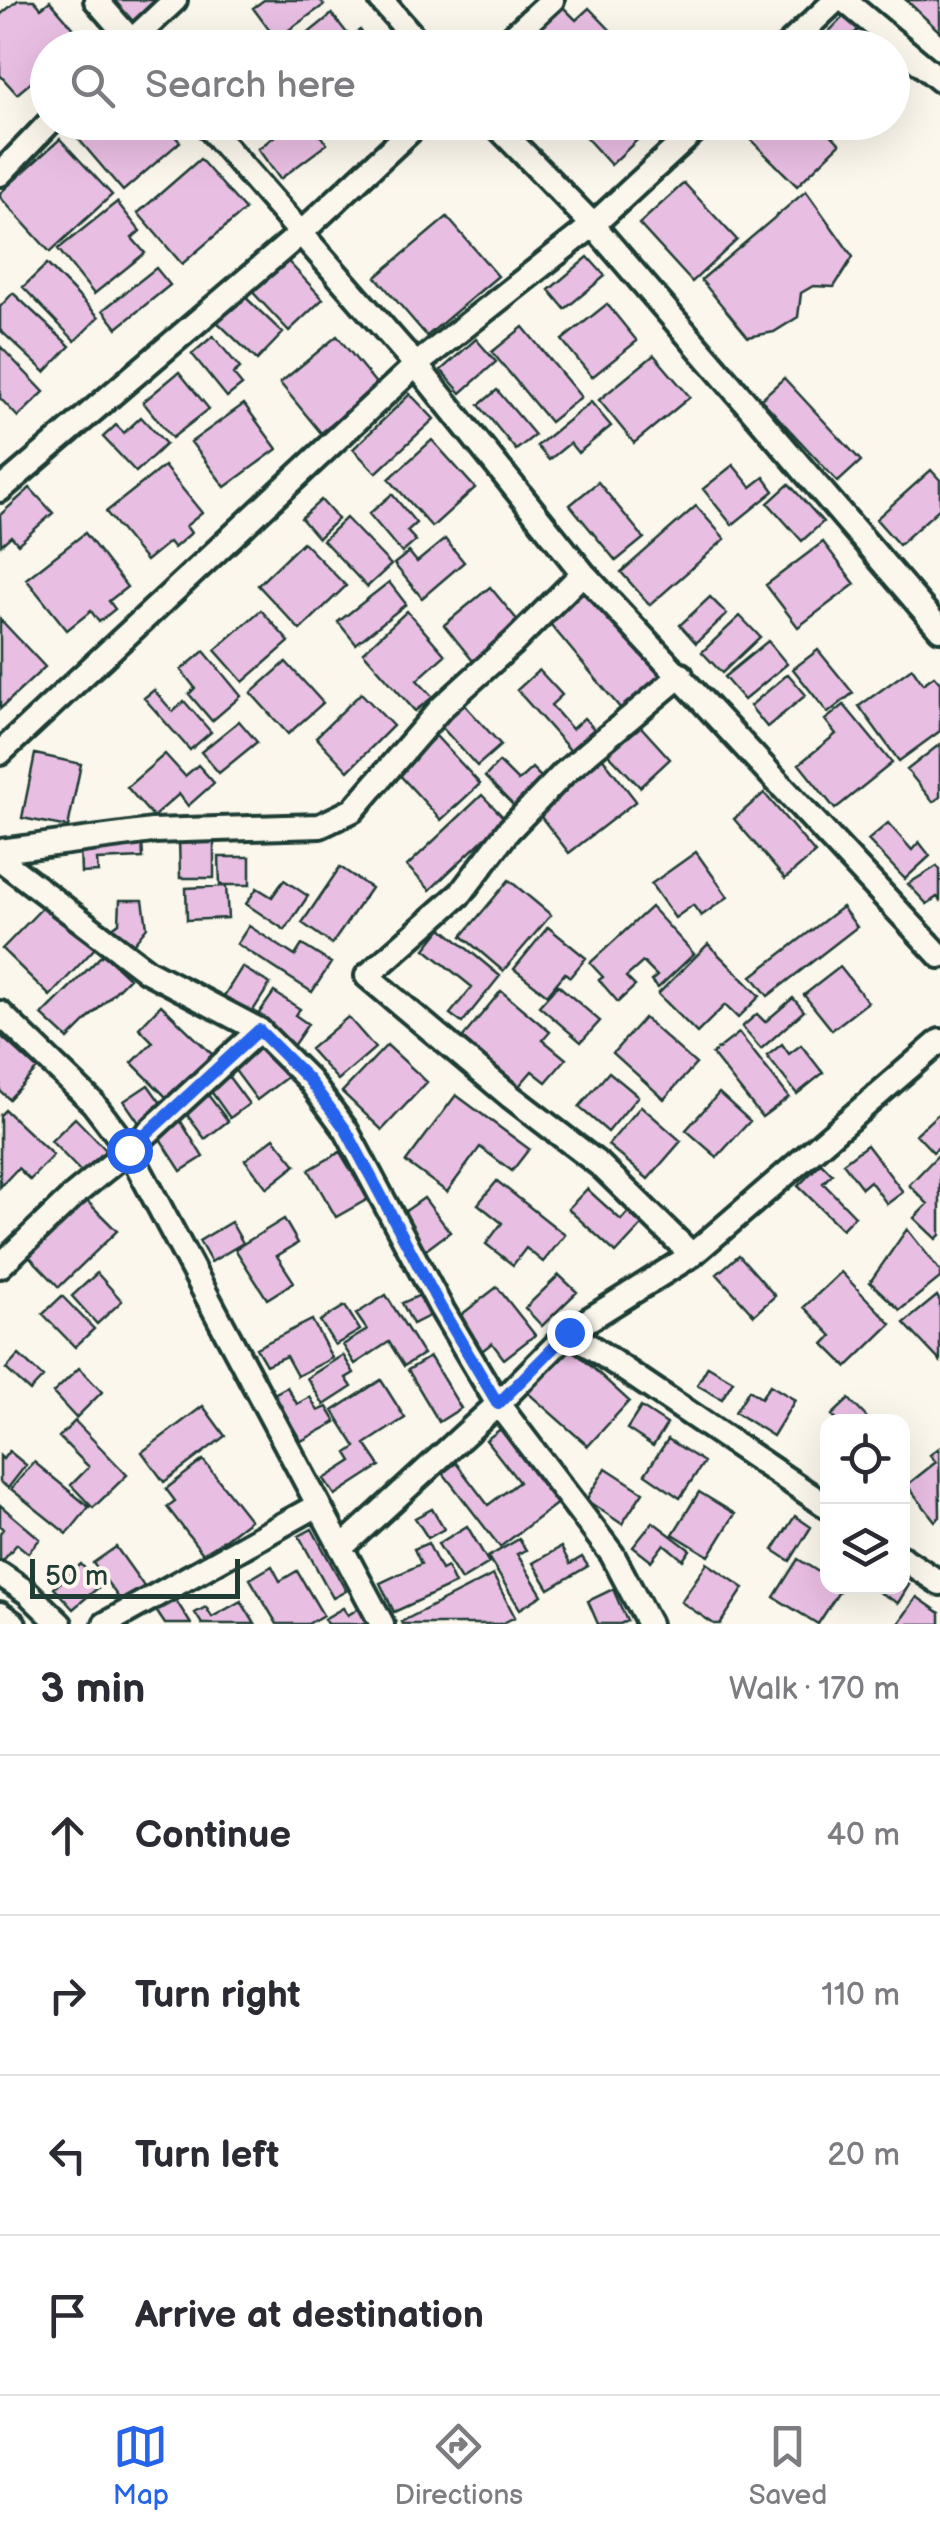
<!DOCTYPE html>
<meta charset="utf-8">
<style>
:root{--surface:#fff;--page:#f2f2f3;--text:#2b2b33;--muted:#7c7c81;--line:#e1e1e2;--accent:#2563eb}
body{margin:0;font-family:"Balsamiq Sans",sans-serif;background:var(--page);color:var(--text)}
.controls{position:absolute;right:30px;bottom:30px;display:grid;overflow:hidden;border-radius:20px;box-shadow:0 10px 40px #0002}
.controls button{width:90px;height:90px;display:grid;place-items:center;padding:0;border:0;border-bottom:2px solid var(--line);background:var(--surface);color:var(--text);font:50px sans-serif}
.scale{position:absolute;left:30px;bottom:25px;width:210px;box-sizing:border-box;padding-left:10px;border:5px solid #1f3d34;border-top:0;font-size:28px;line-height:35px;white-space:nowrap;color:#1f3d34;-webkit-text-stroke:8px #fbf7ec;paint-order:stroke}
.stop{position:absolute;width:30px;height:30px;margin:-22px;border:8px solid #2563eb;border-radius:50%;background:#fff}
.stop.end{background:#2563eb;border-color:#fff;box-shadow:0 2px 10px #0008}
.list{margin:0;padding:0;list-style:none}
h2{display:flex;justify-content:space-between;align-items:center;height:130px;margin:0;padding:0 40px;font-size:42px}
h2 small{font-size:32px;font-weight:400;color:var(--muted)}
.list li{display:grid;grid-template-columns:65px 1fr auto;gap:30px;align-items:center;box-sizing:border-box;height:160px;padding:0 40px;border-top:2px solid var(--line)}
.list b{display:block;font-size:38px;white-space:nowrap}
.list em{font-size:32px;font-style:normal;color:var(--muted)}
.icon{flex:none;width:55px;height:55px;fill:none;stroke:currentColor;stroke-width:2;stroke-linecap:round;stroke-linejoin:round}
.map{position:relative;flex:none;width:940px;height:1624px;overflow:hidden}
.search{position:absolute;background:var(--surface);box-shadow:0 10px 40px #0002;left:30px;right:30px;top:30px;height:110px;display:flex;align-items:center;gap:25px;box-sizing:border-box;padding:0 35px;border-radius:55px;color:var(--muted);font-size:38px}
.sheet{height:770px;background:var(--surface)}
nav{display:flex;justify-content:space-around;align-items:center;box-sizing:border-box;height:140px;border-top:2px solid var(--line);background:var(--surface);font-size:28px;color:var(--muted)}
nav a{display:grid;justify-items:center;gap:5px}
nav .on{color:var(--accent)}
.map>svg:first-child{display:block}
.building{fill:#e9bee3;stroke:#1f3d34;stroke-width:2.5}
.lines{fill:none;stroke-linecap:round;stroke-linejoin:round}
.minor-casing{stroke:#1f3d34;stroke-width:30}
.minor{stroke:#fbf7ec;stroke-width:22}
.route{stroke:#2563eb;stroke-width:12}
</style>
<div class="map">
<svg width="940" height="1624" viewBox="0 0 940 1624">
<rect width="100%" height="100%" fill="#fbf7ec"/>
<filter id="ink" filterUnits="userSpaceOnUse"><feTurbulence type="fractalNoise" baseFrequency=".01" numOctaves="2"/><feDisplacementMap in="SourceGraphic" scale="20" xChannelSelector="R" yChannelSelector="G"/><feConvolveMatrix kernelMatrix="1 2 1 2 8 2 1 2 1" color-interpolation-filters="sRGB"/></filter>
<g filter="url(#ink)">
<path class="building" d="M 18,0 L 34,0 L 41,8 L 50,1 L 82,38 L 71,48 L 48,48 L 48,68 L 17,94 L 0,75 L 0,15 Z
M 112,0 L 157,0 L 132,22 Z
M 264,0 L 320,0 L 324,5 L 276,39 L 253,8 Z
M 906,0 L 940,0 L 940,32 Z
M 561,5 L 576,20 L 589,8 L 615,35 L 602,48 L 551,48 L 535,31 Z
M 848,12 L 862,26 L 840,48 L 813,48 Z
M 332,14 L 350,37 L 360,30 L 374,48 L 290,48 Z
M 64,122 L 166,122 L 164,124 L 180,142 L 123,191 Z
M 293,122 L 311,122 L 327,144 L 280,179 L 258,149 Z
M 572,122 L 656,122 L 611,165 Z
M 767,122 L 819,122 L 840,144 L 797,186 L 750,139 Z
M 60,139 L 112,195 L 50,252 L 0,197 L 0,193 Z
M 200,159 L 245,210 L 182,264 L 138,213 Z
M 684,183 L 737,240 L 692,282 L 639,224 Z
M 806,191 L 853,257 L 834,287 L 813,286 L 801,293 L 798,317 L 774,332 L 748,337 L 701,280 Z
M 117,202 L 140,231 L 132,238 L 145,253 L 94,294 L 58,249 Z
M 447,217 L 498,276 L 427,336 L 376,277 Z
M 281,254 L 323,299 L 289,331 L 247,286 Z
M 588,257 L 605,276 L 565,309 L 549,290 Z
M 47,264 L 99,317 L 75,341 L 23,287 Z
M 156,268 L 170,285 L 117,328 L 103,310 Z
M 13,293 L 70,346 L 45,372 L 0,330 L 0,307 Z
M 241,293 L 283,333 L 257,360 L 215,320 Z
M 607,304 L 637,341 L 592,377 L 562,340 Z
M 523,327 L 581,397 L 550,422 L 492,352 Z
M 213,336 L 240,368 L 233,374 L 242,385 L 227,397 L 192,354 Z
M 337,336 L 379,387 L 321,433 L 280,383 Z
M 476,339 L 496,362 L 461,393 L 441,370 Z
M 0,346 L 44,392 L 18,417 L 0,398 Z
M 654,355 L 690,397 L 634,443 L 599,400 Z
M 179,372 L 209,409 L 172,438 L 143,402 Z
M 784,378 L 861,461 L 838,482 L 761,399 Z
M 497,390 L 535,435 L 516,450 L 479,405 Z
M 410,394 L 434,419 L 376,473 L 353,449 Z
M 591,402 L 611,426 L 578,453 L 570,443 L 549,460 L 537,446 Z
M 244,404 L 277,449 L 225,487 L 191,442 Z
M 141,417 L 166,444 L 136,472 L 103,437 L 116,425 L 124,433 Z
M 432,440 L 475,488 L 432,527 L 389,479 Z
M 733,465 L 751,487 L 764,477 L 774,491 L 732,525 L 703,489 Z
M 164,466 L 202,513 L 186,526 L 191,533 L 174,548 L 169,542 L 146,561 L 106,512 Z
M 931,470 L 940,480 L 940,508 L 899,545 L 876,519 Z
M 598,482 L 644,538 L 616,561 L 570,505 Z
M 789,484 L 823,522 L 802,541 L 768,503 Z
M 30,488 L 53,513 L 18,544 L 11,536 L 1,545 L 0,515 Z
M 392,494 L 416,523 L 407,531 L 416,541 L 402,553 L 369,514 Z
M 321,500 L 338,519 L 318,538 L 301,518 Z
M 696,506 L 725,539 L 650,605 L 621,572 Z
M 346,518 L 391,565 L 367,587 L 323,540 Z
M 85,533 L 127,587 L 109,601 L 115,609 L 99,622 L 91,611 L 67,630 L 26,579 Z
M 445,539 L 464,562 L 422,598 L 394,564 L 409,552 L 417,562 Z
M 303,542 L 346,586 L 300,630 L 258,585 Z
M 823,542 L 855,584 L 798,627 L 766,585 Z
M 389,582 L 406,604 L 356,644 L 338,622 Z
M 591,582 L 671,678 L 626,715 L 546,619 Z
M 490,587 L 524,628 L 477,666 L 444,625 Z
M 710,597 L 727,614 L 696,643 L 680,625 Z
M 261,610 L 289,642 L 243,682 L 215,650 Z
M 407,611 L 445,655 L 417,680 L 433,697 L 415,711 L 363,652 Z
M 740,616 L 760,637 L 722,673 L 702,652 Z
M 0,619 L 45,667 L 0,709 Z
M 768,641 L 787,664 L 744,700 L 724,677 Z
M 818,650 L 853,693 L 828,713 L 793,669 Z
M 204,651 L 241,696 L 212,721 L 189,694 L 195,688 L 181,670 Z
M 286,662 L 323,703 L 288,734 L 251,693 Z
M 912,668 L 923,684 L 934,676 L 940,683 L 940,731 L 899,761 L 859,706 Z
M 539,670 L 562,695 L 551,705 L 572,729 L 584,718 L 594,729 L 570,750 L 517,690 Z
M 788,674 L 806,695 L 767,727 L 750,706 Z
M 154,690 L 173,712 L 184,701 L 211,732 L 190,750 L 144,698 Z
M 361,693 L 393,726 L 348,771 L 316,737 Z
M 461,701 L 501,745 L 477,766 L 437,722 Z
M 844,705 L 892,763 L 835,809 L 799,764 L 836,734 L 825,720 Z
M 632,717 L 670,759 L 640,787 L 601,746 Z
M 239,721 L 257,742 L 219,773 L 201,752 Z
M 436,736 L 480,784 L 441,820 L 397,772 Z
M 940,744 L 940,797 L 933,802 L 907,770 Z
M 35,754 L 81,764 L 68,827 L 22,818 Z
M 165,754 L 185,776 L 198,765 L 214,783 L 188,806 L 179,794 L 153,817 L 127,787 Z
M 601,756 L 636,801 L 569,853 L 534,808 Z
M 499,762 L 518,781 L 532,768 L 544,780 L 517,809 L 485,777 Z
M 764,793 L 815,853 L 785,879 L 734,819 Z
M 482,795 L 505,819 L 430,890 L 407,866 Z
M 888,823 L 912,850 L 919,842 L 930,856 L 905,879 L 868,840 Z
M 179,838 L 214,838 L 214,878 L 180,878 Z
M 142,841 L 143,858 L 97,860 L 98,872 L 81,873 L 80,844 Z
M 696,852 L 728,897 L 701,916 L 693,905 L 675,918 L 651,884 Z
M 219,857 L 250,857 L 250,885 L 220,885 Z
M 937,866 L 940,870 L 940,900 L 937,897 L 927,904 L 908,884 Z
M 340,867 L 371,888 L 332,944 L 302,923 Z
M 284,880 L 308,896 L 285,930 L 246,904 L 257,888 L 272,897 Z
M 509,880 L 551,915 L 503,971 L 462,936 Z
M 226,886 L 228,918 L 187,920 L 186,888 Z
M 120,900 L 143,900 L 147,927 L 129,949 L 108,931 L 119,923 Z
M 48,902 L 95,948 L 50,996 L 2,949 Z
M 651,907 L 694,954 L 658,988 L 651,981 L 657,976 L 643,962 L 626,977 L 635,986 L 618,1002 L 599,980 L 603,977 L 590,963 Z
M 842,907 L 857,927 L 768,996 L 752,976 Z
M 249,926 L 295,956 L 302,945 L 331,963 L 312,992 L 237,944 Z
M 548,927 L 586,958 L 570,977 L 565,973 L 547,995 L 514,969 Z
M 442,928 L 500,976 L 462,1023 L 450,1014 L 472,987 L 425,949 Z
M 708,944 L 760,996 L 738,1018 L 725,1005 L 697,1033 L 658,994 Z
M 103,954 L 129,978 L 68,1039 L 42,1015 Z
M 242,967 L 270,984 L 249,1017 L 222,999 Z
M 840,967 L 868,1002 L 832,1030 L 804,995 Z
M 558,985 L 600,1021 L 581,1042 L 539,1006 Z
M 501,991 L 550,1032 L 543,1040 L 566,1059 L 546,1082 L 532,1071 L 519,1086 L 462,1038 Z
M 274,992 L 300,1009 L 295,1015 L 308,1024 L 293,1046 L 255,1019 Z
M 793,998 L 804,1011 L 761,1049 L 742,1027 L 757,1014 L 765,1022 Z
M 161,1005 L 216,1058 L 172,1103 L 132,1063 L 153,1042 L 139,1028 Z
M 348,1017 L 375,1048 L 338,1080 L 310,1049 Z
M 644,1018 L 696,1064 L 664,1099 L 613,1053 Z
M 739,1033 L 789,1097 L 762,1117 L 712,1054 Z
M 0,1035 L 37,1069 L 9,1099 L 0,1091 Z
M 264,1040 L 291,1074 L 257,1100 L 231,1065 Z
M 782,1044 L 789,1054 L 801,1045 L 823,1073 L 797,1094 L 767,1056 Z
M 387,1045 L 427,1082 L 382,1130 L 342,1092 Z
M 609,1072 L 638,1096 L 608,1132 L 579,1107 Z
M 226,1073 L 249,1104 L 230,1118 L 208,1087 Z
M 148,1085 L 168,1113 L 144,1130 L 124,1101 Z
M 205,1091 L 228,1121 L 205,1139 L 182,1108 Z
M 719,1093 L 750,1121 L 717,1157 L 686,1130 Z
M 456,1095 L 529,1149 L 512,1171 L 480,1147 L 447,1192 L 406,1162 Z
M 641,1106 L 681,1141 L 648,1179 L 608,1145 Z
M 5,1110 L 53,1155 L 30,1180 L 18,1168 L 0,1187 L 0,1115 Z
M 940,1112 L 940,1146 L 933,1152 L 916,1134 Z
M 75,1118 L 106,1150 L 82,1173 L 51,1141 Z
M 180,1120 L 203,1157 L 181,1171 L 157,1134 Z
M 274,1138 L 296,1165 L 267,1188 L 245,1160 Z
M 867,1145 L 903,1192 L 887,1204 L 870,1181 L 862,1188 L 843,1163 Z
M 340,1152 L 368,1199 L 336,1217 L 309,1170 Z
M 940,1153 L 940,1235 L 936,1239 L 914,1218 L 928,1204 L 909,1185 Z
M 821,1163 L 832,1174 L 823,1183 L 855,1216 L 842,1229 L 798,1186 Z
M 497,1181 L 565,1235 L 543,1262 L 526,1248 L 513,1265 L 486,1244 L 502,1223 L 478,1204 Z
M 587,1189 L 621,1220 L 628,1212 L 642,1225 L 616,1253 L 568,1209 Z
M 424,1198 L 450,1232 L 423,1252 L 397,1217 Z
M 86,1200 L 117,1231 L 59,1287 L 29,1256 Z
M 284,1219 L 298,1243 L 277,1256 L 294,1282 L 267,1299 L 235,1249 Z
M 231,1222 L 243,1243 L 211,1262 L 199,1241 Z
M 907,1229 L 940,1271 L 940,1278 L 900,1310 L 870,1282 Z
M 739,1255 L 775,1296 L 754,1315 L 717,1274 Z
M 841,1272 L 891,1324 L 847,1367 L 824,1344 L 832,1336 L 804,1307 Z
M 97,1273 L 122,1301 L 97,1324 L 72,1296 Z
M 559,1275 L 577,1292 L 542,1326 L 525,1308 Z
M 497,1287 L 535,1335 L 504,1359 L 492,1343 L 478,1354 L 452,1322 Z
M 386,1295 L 423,1354 L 404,1366 L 389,1342 L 355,1364 L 343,1345 L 367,1330 L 356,1314 Z
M 420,1295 L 431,1315 L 413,1324 L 402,1303 Z
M 62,1296 L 94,1329 L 75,1347 L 43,1314 Z
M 937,1296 L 940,1301 L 940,1361 L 904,1323 Z
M 345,1306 L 360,1330 L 335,1345 L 320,1321 Z
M 312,1320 L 332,1358 L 297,1376 L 286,1356 L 266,1365 L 256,1348 Z
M 570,1347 L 629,1401 L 588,1446 L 528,1393 Z
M 19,1355 L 43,1377 L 30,1391 L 6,1369 Z
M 343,1355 L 354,1373 L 346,1378 L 352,1387 L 324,1405 L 307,1378 Z
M 430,1357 L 461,1408 L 439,1422 L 408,1370 Z
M 708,1366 L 733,1381 L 722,1399 L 697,1385 Z
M 79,1368 L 102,1392 L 76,1418 L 53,1393 Z
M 381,1380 L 405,1418 L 365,1444 L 380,1466 L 335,1495 L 324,1479 L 352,1461 L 347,1453 L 356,1447 L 333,1411 Z
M 770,1385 L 795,1400 L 773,1436 L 735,1412 L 749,1390 L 761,1398 Z
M 287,1387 L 297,1404 L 310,1397 L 318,1411 L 327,1407 L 336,1422 L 301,1441 L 274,1394 Z
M 849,1399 L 871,1422 L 838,1422 L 832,1415 Z
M 203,1406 L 225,1436 L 164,1482 L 142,1452 Z
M 641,1407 L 667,1424 L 653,1446 L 627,1429 Z
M 75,1421 L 127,1475 L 93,1508 L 71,1485 L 89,1467 L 59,1437 Z
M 506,1425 L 563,1499 L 500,1547 L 443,1473 L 456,1463 L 488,1505 L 519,1482 L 486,1440 Z
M 668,1439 L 704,1462 L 680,1498 L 645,1474 Z
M 939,1448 L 940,1517 L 935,1521 L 907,1485 L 936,1462 L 930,1455 Z
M 9,1451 L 26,1465 L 8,1488 L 0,1482 L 0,1456 L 3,1459 Z
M 203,1460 L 250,1520 L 204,1555 L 167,1507 L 175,1501 L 166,1489 Z
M 34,1462 L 89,1507 L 67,1534 L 11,1489 Z
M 606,1468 L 643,1492 L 622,1524 L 586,1500 Z
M 699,1492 L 735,1514 L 709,1556 L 673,1534 Z
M 0,1505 L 40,1539 L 28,1553 L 17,1544 L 0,1564 L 0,1533 L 3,1529 L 0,1526 Z
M 432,1509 L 444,1529 L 428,1538 L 415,1518 Z
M 795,1516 L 811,1527 L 790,1561 L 773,1550 Z
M 653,1522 L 690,1550 L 683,1560 L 664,1544 L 651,1561 L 633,1547 Z
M 467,1526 L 489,1563 L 461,1580 L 438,1544 Z
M 312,1529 L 346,1591 L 333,1598 L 299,1536 Z
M 519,1539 L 526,1550 L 517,1554 L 542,1595 L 520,1609 L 488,1557 Z
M 428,1543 L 441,1570 L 447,1567 L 455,1584 L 394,1612 L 380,1583 L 421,1564 L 414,1549 Z
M 116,1547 L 146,1589 L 124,1605 L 93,1563 Z
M 561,1547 L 570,1564 L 582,1557 L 588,1566 L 549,1589 L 533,1563 Z
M 798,1559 L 828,1578 L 828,1586 L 842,1587 L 818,1624 L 774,1597 Z
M 707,1563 L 744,1588 L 720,1624 L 714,1624 L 681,1602 Z
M 81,1564 L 100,1586 L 73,1609 L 54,1588 Z
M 272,1566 L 280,1581 L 297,1571 L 323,1615 L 308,1624 L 277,1624 L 250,1579 Z
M 493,1575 L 515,1617 L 501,1624 L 402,1624 L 401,1622 Z
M 902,1581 L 909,1585 L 898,1603 L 868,1586 L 902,1586 Z
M 613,1589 L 627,1621 L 620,1624 L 598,1624 L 588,1601 Z
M 172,1594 L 191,1624 L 165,1624 L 153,1606 Z
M 917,1597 L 940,1613 L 940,1624 L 898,1624 Z
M 241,1601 L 255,1624 L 202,1624 L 195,1613 L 206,1607 L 212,1617 Z
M 361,1607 L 371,1624 L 327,1624 L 324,1619 L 343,1608 L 348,1615 Z"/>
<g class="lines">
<g class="minor-casing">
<path id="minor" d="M 96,0 L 138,48
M 381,0 L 423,48
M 844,0 L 940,80
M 124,48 L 175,0
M 500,48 L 552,0
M 785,48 L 836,0
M 204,122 L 416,365 L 583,573 L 940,956
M 493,122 L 593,225 L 940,629
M 0,174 L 50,122
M 0,490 L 301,233 L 420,122
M 681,675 L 564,773 L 508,831 L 461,893 L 367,976 L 510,1096 L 601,1166 L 692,1255
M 0,753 L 416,365 L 593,225 L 704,122
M 0,851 L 152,831 L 320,826 L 353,810 L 441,708 L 515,641 L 583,573
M 0,859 L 147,971 L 259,1030 L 309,1080 L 346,1130 L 441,1308 L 498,1404 L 612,1554 L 649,1624
M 0,1013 L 93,1103 L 129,1150 L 382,1624
M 0,1266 L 74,1195 L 129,1150 L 259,1030
M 569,1332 L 828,1507
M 341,1548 L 498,1404 L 569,1332 L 692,1255 L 940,1041
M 902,1558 L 940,1583
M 0,1574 L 28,1593 L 60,1624
M 0,1614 L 14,1624
M 105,1624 L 318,1505"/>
</g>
<use href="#minor" class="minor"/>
</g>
</g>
<g class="lines" filter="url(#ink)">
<path class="route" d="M 129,1150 L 259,1030 L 309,1080 L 346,1130 L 441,1308 L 498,1404 L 569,1332"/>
</g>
</svg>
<div class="controls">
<button><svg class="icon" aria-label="locate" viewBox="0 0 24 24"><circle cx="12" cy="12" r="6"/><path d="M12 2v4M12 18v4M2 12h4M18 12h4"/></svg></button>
<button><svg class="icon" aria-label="layers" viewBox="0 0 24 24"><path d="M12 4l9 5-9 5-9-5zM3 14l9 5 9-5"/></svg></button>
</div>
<div class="scale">50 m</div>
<div class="stop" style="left:129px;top:1150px"></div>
<div class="stop end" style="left:569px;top:1332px"></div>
<div class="search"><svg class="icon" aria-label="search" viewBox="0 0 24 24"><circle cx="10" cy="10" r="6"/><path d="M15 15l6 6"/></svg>Search here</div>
</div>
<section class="sheet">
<h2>3 min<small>Walk · 170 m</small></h2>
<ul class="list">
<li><svg class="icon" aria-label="ahead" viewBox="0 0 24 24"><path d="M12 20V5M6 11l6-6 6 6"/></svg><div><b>Continue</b></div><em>40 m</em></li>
<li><svg class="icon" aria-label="right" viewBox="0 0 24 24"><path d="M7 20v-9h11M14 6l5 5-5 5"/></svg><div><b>Turn right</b></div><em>110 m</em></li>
<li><svg class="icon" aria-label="left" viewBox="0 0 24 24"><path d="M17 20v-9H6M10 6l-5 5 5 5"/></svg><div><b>Turn left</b></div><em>20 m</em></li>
<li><svg class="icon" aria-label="arrive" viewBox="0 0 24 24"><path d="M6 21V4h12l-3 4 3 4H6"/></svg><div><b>Arrive at destination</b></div></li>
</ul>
</section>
<nav>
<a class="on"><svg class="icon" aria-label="map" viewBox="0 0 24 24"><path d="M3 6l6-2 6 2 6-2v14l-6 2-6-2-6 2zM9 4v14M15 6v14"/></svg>Map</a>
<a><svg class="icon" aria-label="directions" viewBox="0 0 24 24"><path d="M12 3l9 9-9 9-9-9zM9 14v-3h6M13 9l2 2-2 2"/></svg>Directions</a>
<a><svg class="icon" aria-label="saved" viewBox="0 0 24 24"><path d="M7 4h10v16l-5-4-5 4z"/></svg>Saved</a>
</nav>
